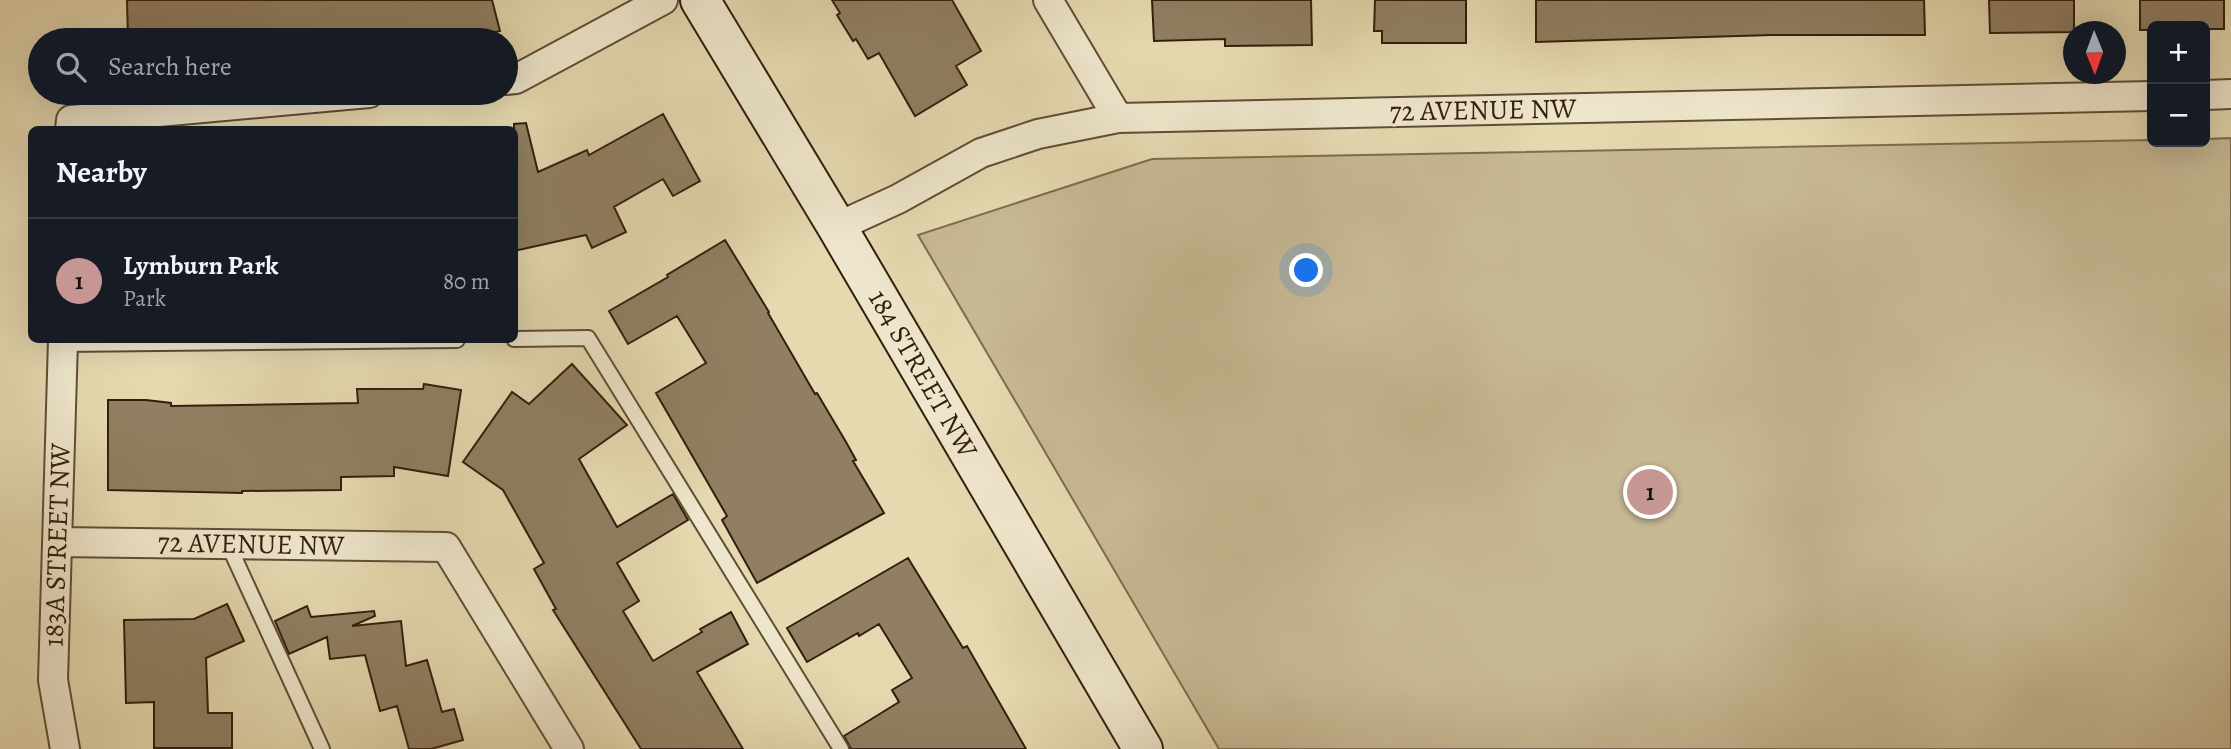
<!DOCTYPE html>
<meta charset="utf-8">
<style>
:root{--surface:#171b24;--page:#20242c;--text:#f1f3f6;--muted:#9ea1a6;--line:#363941;--accent:#c59692}
body{margin:0;font-family:Alegreya,serif;background:var(--page);color:var(--text)}
.controls{position:absolute;right:21px;top:21px;display:grid;overflow:hidden;border-radius:10px;box-shadow:0 7px 28px #0002}
.controls button{width:63px;height:63px;display:grid;place-items:center;padding:0;border:0;border-bottom:2px solid var(--line);background:var(--surface);color:var(--text);font:35px sans-serif}
.compass{position:absolute;left:2063px;top:21px;width:63px;height:63px;border-radius:50%;background:var(--surface);box-shadow:0 7px 28px #0002;rotate:179deg}
.you{position:absolute;left:1307px;top:271px;width:24px;height:24px;margin:-18px;border:5px solid #fff;border-radius:50%;background:#1a73e8;box-shadow:0 0 0 10px #1a73e833}
.badge{display:grid;place-items:center;width:46px;height:46px;border-radius:50%;background:var(--accent);color:#111;font-size:23px;font-weight:700}
.pin{position:absolute;translate:-50% -50%;border:4px solid #fff;box-shadow:0 2px 7px #0006}
.list{margin:0;padding:0;list-style:none}
h2{display:flex;justify-content:space-between;align-items:center;height:91px;margin:0;padding:0 28px;font-size:30px}
h2 small{font-size:23px;font-weight:400;color:var(--muted)}
.list li{display:grid;grid-template-columns:46px 1fr auto;gap:21px;align-items:center;box-sizing:border-box;height:126px;padding:0 28px;border-top:2px solid var(--line)}
.list b{display:block;font-size:26px;white-space:nowrap}
.list p{margin:0;font-size:23px;white-space:nowrap;color:var(--muted)}
.list em{font-size:23px;font-style:normal;color:var(--muted)}
.icon{flex:none;width:38px;height:38px;fill:none;stroke:currentColor;stroke-width:2;stroke-linecap:round;stroke-linejoin:round}
.map{position:relative;flex:none;width:2231px;height:749px;overflow:hidden}
.search{position:absolute;background:var(--surface);box-shadow:0 7px 28px #0002;left:28px;top:28px;width:490px;height:77px;display:flex;align-items:center;gap:18px;box-sizing:border-box;padding:0 24px;border-radius:38px;color:var(--muted);font-size:26px}
.panel{position:absolute;background:var(--surface);box-shadow:0 7px 28px #0002;left:28px;top:126px;width:490px;height:217px;border-radius:10px}
.map>svg:first-child{display:block}
.green{fill:#c7b994;stroke:#7d6c51;stroke-width:2}
.building{fill:#907f62;stroke:#331e0e;stroke-width:2}
.lines{fill:none;stroke-linecap:round;stroke-linejoin:round}
.lane-casing{stroke:#604d36;stroke-width:18}
.street-casing{stroke:#604d36;stroke-width:32}
.secondary-casing{stroke:#331e0e;stroke-width:42}
.lane{stroke:#eee6cc;stroke-width:14}
.street{stroke:#eee6cc;stroke-width:28}
.secondary{stroke:#eee6cc;stroke-width:38}
.labels{text-anchor:middle;dominant-baseline:central;stroke-width:6;stroke-linejoin:round;paint-order:stroke}
.street-label{font-size:28px;fill:#331e0e;stroke:#eee6cc}
</style>
<div class="map">
<svg width="2231" height="749" viewBox="0 0 2231 749">
<rect width="100%" height="100%" fill="#e5d9b0"/>
<filter id="stains"><feTurbulence type="fractalNoise" baseFrequency=".00286" numOctaves="4"/><feColorMatrix values="0 0 0 0 .2 0 0 0 0 .09 0 0 0 0 .02 0 0 0 .5 -.17"/></filter>
<radialGradient id="worn" r=".72"><stop offset=".6" stop-color="#630" stop-opacity="0"/><stop offset="1" stop-color="#630" stop-opacity=".3"/></radialGradient>
<path class="green" d="M 2231,138 L 2231,749 L 1219,749 L 918,235 L 1152,159 L 2152,140 L 2152,142 L 2205,142 L 2205,139 Z"/>
<path class="building" d="M 127,0 L 492,0 L 500,31 L 459,40 L 138,40 L 138,38 L 128,38 Z
M 832,0 L 952,0 L 981,51 L 956,66 L 967,85 L 915,116 L 879,53 L 868,59 L 856,39 L 853,41 L 837,15 L 840,13 Z
M 1152,0 L 1311,0 L 1312,45 L 1225,46 L 1225,39 L 1154,41 Z
M 1375,0 L 1466,0 L 1466,43 L 1382,43 L 1382,31 L 1374,31 Z
M 1536,0 L 1924,0 L 1925,35 L 1772,35 L 1536,42 Z
M 1989,0 L 2074,0 L 2074,32 L 1990,33 Z
M 2140,0 L 2224,0 L 2224,29 L 2205,29 L 2205,26 L 2152,26 L 2152,30 L 2140,30 Z
M 663,114 L 700,181 L 673,196 L 663,179 L 614,207 L 626,232 L 592,248 L 586,235 L 514,251 L 514,124 L 526,123 L 538,172 L 587,150 L 589,155 Z
M 725,240 L 769,312 L 768,313 L 815,394 L 817,393 L 846,442 L 856,460 L 853,461 L 884,513 L 757,583 L 722,520 L 727,516 L 656,393 L 706,363 L 677,316 L 628,344 L 609,311 L 668,277 L 667,275 Z
M 572,364 L 627,425 L 579,459 L 617,527 L 673,494 L 688,520 L 617,563 L 639,601 L 623,611 L 653,661 L 702,632 L 700,629 L 731,612 L 748,644 L 697,672 L 743,749 L 641,749 L 553,610 L 556,609 L 534,569 L 544,563 L 503,490 L 463,462 L 512,392 L 529,404 Z
M 424,384 L 461,390 L 448,476 L 394,467 L 394,476 L 341,477 L 341,490 L 242,491 L 242,493 L 108,490 L 108,400 L 146,400 L 171,403 L 171,406 L 358,403 L 357,389 L 423,389 Z
M 908,558 L 963,648 L 967,646 L 1026,749 L 851,749 L 844,736 L 899,702 L 892,690 L 912,678 L 879,624 L 859,636 L 858,633 L 807,662 L 787,628 Z
M 227,604 L 244,641 L 206,658 L 208,713 L 232,713 L 232,748 L 154,748 L 154,702 L 126,703 L 124,620 L 194,619 Z
M 307,606 L 311,617 L 374,611 L 375,616 L 352,626 L 401,621 L 406,666 L 427,660 L 442,712 L 454,709 L 463,740 L 431,749 L 409,749 L 397,706 L 380,711 L 365,655 L 330,659 L 327,637 L 289,654 L 275,621 Z"/>
<g class="lines">
<g class="lane-casing">
<path id="lane" d="M 514,339 L 588,338 L 841,749
M 63,344 L 457,340
M 228,544 L 322,749"/>
</g>
<g class="street-casing">
<path id="street" d="M 1048,0 L 1118,118
M 506,80 L 516,79 L 663,0
M 2205,95 L 2231,94
M 70,130 L 71,120 L 369,93
M 837,227 L 898,199 L 981,153 L 1038,134 L 1118,118 L 2152,96
M 63,340 L 53,680 L 65,749
M 57,542 L 446,547 L 569,749"/>
</g>
<g class="secondary-casing">
<path id="secondary" d="M 700,0 L 837,227 L 1143,749"/>
</g>
<use href="#lane" class="lane"/>
<use href="#street" class="street"/>
<use href="#secondary" class="secondary"/>
</g>
<g class="labels">
<g class="street-label">
<text transform="translate(1483 110) rotate(-1)">72 AVENUE NW</text>
<text transform="translate(923 374) rotate(60)">184 STREET NW</text>
<text transform="translate(251 544) rotate(1)">72 AVENUE NW</text>
<text transform="translate(57 545) rotate(-88)">183A STREET NW</text>
</g>
</g>
<rect width="100%" height="100%" filter="url(#stains)"/>
<rect width="100%" height="100%" fill="url(#worn)"/>
</svg>
<div class="controls">
<button>+</button>
<button>−</button>
</div>
<svg class="compass" viewBox="-18 -18 36 36"><path d="M0-13l5 13h-10z" fill="#e53935"/><path d="M0 13l5-13h-10z" fill="#9ea1a6"/></svg>
<div class="you"></div>
<div class="pin badge" style="left:1650px;top:492px">1</div>
<div class="search"><svg class="icon" aria-label="search" viewBox="0 0 24 24"><circle cx="10" cy="10" r="6"/><path d="M15 15l6 6"/></svg>Search here</div>
<section class="panel">
<h2>Nearby<small></small></h2>
<ul class="list">
<li><span class="badge">1</span><div><b>Lymburn Park</b><p>Park</p></div><em>80 m</em></li>
</ul>
</section>
</div>
